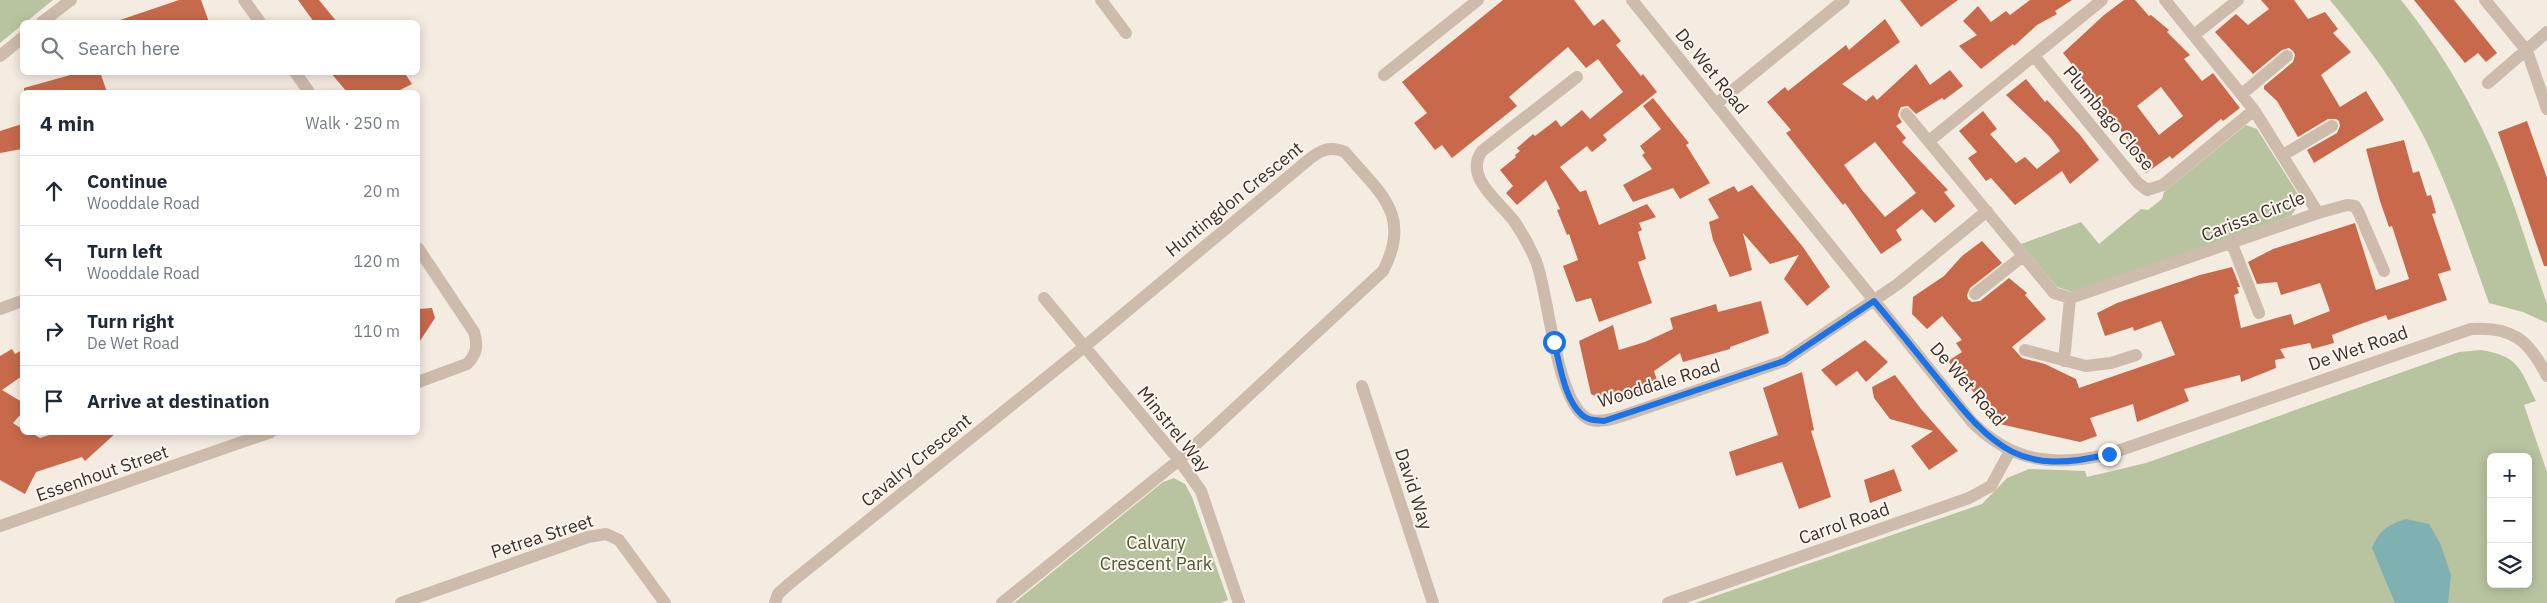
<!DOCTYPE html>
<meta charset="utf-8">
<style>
:root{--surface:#fff;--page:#f6f6f7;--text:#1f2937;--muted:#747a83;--line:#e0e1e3}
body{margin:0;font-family:"IBM Plex Sans",sans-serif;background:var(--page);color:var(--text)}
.controls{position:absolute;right:15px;bottom:15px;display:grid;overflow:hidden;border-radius:8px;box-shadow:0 2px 12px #0003}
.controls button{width:45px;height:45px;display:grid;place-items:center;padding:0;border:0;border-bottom:1px solid var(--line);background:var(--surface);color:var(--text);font:25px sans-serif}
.stop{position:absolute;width:15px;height:15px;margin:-11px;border:4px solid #1a73e8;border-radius:50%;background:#fff}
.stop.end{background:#1a73e8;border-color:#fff;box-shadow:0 1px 5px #0008}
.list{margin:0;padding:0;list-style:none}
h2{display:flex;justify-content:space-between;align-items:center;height:65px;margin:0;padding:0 20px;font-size:21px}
h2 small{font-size:16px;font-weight:400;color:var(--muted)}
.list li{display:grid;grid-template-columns:32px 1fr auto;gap:15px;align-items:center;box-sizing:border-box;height:70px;padding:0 20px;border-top:1px solid var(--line)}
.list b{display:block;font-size:19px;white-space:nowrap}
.list p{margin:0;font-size:16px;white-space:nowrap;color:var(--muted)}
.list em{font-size:16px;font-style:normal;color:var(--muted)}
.icon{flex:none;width:28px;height:28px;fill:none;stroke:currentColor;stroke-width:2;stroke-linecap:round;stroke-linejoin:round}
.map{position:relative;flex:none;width:2547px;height:603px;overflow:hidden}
.search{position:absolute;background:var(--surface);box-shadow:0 2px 12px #0003;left:20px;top:20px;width:400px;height:55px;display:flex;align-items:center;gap:12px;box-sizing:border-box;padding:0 18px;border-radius:8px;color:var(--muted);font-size:19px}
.panel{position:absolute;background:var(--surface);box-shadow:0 2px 12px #0003;left:20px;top:90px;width:400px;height:345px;border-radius:8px}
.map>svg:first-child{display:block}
.green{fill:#b8c4a0;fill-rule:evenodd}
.water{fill:#7fb0b2}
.building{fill:#c8694b;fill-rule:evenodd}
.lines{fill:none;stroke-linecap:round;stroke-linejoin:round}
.minor{stroke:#cdbbac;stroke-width:12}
.route{stroke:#1a73e8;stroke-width:6}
.labels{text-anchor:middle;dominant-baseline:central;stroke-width:4;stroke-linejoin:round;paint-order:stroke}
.street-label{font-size:18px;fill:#3b302b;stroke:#fbf5ee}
.park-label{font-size:18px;fill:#4a5a2e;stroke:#fbf5ee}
</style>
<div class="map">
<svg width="2547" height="603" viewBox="0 0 2547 603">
<rect width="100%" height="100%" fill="#f4ebe1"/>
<path class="green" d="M 0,0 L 53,0 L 26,22 L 22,22 L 22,25 L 0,43 Z
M 2330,0 L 2401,0 C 2440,49 2474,106 2498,164 C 2517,209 2531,258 2547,304 L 2547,323 L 2523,312 L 2489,303 C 2469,248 2451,192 2425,139 C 2400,89 2366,44 2330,0 Z
M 2246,125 L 2257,129 L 2298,194 L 2298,206 L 2291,216 L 2073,292 L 2057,287 L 2021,244 L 2081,222 L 2099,244 L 2141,209 L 2148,210 L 2162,199 L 2164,192 Z
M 2481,350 C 2520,356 2520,370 2536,401 L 2524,405 L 2547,472 L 2547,603 L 1695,603 L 1982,504 L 2007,478 L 2029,469 L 2085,471 L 2087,477 L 2146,463 L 2459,352 ZM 2491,457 L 2528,457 L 2528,584 L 2491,584 Z
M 1174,478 L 1185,484 L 1192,497 L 1228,600 L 1220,603 L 1014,603 L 1163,482 Z"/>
<path class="water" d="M 2406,519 L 2429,524 L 2440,543 L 2451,575 L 2448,603 L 2395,603 L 2372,548 C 2379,530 2388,525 2406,519 Z"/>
<path class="building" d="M 179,0 L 201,0 L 209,22 L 121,22 L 120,20 Z
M 298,0 L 319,0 L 337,22 L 314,22 Z
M 1503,0 L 1574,0 L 1594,26 L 1603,19 L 1621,41 L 1616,45 L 1641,76 L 1643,74 L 1657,92 L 1603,135 L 1607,140 L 1592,152 L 1587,146 L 1560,167 L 1580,192 L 1586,190 L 1599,225 L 1647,204 L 1656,217 L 1639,223 L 1642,230 L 1638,232 L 1646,259 L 1638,262 L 1652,303 L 1599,322 L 1591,298 L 1576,302 L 1563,266 L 1578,260 L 1569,234 L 1567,235 L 1557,210 L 1560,209 L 1546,180 L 1517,205 L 1506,193 L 1513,186 L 1500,170 L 1516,157 L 1515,155 L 1520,151 L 1517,148 L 1533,134 L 1535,136 L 1556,120 L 1561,127 L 1582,110 L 1590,119 L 1623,92 L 1598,59 L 1586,68 L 1568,47 L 1509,97 L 1517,106 L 1452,158 L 1442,145 L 1435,150 L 1414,123 L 1427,113 L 1402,82 Z
M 1900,0 L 1958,0 L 1921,27 Z
M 2030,0 L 2072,0 L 2055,11 L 2057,14 L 2037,25 L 2014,46 L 2013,44 L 1981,69 L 1959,46 L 1977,35 L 1963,21 L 1978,6 L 1991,22 L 2006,11 L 2010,15 Z
M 2124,0 L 2135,0 L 2149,16 L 2151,15 L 2169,30 L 2167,32 L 2190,55 L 2184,59 L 2202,81 L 2213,73 L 2240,108 L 2223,121 L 2221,119 L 2172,159 L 2170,156 L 2146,173 L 2131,153 L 2135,149 L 2080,79 L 2082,77 L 2063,53 L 2104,15 ZM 2161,87 L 2183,116 L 2159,135 L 2137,106 Z
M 2261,0 L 2294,0 L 2308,19 L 2325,12 L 2338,29 L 2333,33 L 2351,52 L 2321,75 L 2340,107 L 2366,91 L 2384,120 L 2314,163 L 2307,150 L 2337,133 L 2340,126 L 2339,121 L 2336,119 L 2328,119 L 2298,137 L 2277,101 L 2264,89 L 2264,86 L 2293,62 L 2295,55 L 2293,51 L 2289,48 L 2282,50 L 2253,74 L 2215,32 L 2236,14 L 2248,25 L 2269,9 Z
M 2414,0 L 2454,0 L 2497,53 L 2486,62 L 2478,53 L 2465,63 Z
M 1885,19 L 1900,42 L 1842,84 L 1866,101 L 1873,95 L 1877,100 L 1916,64 L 1930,85 L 1950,70 L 1963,86 L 1944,100 L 1942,98 L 1916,114 L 1908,106 L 1901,107 L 1899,111 L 1898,116 L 1902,122 L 1896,126 L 1906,138 L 1902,142 L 1948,190 L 1944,192 L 1955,206 L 1935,223 L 1922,209 L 1896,230 L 1902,240 L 1881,254 L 1845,203 L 1843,205 L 1786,133 L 1791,130 L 1767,102 L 1785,87 L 1788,91 L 1846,45 L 1849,50 ZM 1875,142 L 1916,193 L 1885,217 L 1862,190 L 1844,165 Z
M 81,72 L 100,72 L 107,92 L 24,92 L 24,88 Z
M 330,72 L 404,72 L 412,84 L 396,92 L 347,92 Z
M 2026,79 L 2045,102 L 2047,100 L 2080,135 L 2099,160 L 2070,184 L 2062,171 L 2015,205 L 1991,178 L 1986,181 L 1968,158 L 1977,152 L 1959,131 L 1983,111 L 1997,129 L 1990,134 L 2016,163 L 2025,157 L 2037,169 L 2060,151 L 2050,137 L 2006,95 Z
M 1653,98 L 1689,143 L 1686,145 L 1710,183 L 1680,199 L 1673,188 L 1633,202 L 1623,185 L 1652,169 L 1642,155 L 1645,153 L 1640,146 L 1661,129 L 1643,106 Z
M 2527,121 L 2547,178 L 2547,266 L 2544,266 L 2498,132 Z
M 22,124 L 22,149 L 0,153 L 0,131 Z
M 2404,140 L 2413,173 L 2419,171 L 2427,196 L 2431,195 L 2436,213 L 2432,214 L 2451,270 L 2438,274 L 2447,300 L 2388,320 L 2386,315 L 2355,326 L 2332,335 L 2334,343 L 2312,349 L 2310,343 L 2280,349 L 2285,358 L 2275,360 L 2276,368 L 2241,382 L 2240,375 L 2184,389 L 2189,401 L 2137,422 L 2133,404 L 2090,418 L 2097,436 L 2080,442 L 2000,424 L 1948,361 L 1962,352 L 1956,343 L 1962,340 L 1942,316 L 1927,329 L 1912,314 L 1913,297 L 1944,276 L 1962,256 L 1982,241 L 2002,263 L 1970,288 L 1967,295 L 1968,299 L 1972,302 L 1980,301 L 2009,278 L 2027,293 L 2025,295 L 2046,319 L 2012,347 L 2022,358 L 2045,364 L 2076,379 L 2079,388 L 2175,355 L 2161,321 L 2134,331 L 2133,327 L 2105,336 L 2097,313 L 2117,303 L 2200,275 L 2232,267 L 2240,287 L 2237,287 L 2239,293 L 2234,295 L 2241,328 L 2291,314 L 2294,325 L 2330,311 L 2320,283 L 2281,295 L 2277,282 L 2257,284 L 2248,262 L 2273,249 L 2355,223 L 2376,290 L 2409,279 L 2392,226 L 2389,227 L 2380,201 L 2366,149 Z
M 1752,185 L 1803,247 L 1830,287 L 1807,306 L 1784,279 L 1799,255 L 1770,264 L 1743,233 L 1752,270 L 1730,277 L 1713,240 L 1709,222 L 1719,218 L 1708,199 L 1734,186 L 1738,192 Z
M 1761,301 L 1769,333 L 1730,347 L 1730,349 L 1683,362 L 1680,353 L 1654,371 L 1660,389 L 1609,403 L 1591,394 L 1579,341 L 1613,325 L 1619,350 L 1645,342 L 1673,329 L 1670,318 L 1716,304 L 1718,312 Z
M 432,308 L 435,318 L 418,344 L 418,309 Z
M 1865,340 L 1888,362 L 1866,382 L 1857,371 L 1836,386 L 1821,370 Z
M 12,349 L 15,354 L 22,350 L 22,376 L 2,390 L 22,402 L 22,413 L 13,423 L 22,429 L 22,432 L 30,432 L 40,438 L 58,432 L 117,432 L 85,461 L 82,457 L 36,472 L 25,494 L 0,480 L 0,356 Z
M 1802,372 L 1814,430 L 1811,431 L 1831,497 L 1799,509 L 1782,462 L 1736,476 L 1729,452 L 1778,435 L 1763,388 Z
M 1895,375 L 1921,409 L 1958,451 L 1929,470 L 1911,446 L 1933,431 L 1890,419 L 1874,398 L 1872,387 Z
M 1894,469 L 1902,491 L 1870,503 L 1864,480 Z"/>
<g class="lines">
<path class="minor" d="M 244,0 L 260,22
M 1101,0 L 1126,33
M 1632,0 L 1972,422 C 2013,463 2055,467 2109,454 L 2471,329 C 2512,326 2529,340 2547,376
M 2165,0 L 2254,110 L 2318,213
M 2485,0 L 2527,51 L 2547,109
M 42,22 L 71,0
M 2194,35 L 2238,0
M 0,56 L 22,38
M 2034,56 L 2138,183 L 2147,190 L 2163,185 L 2254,110
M 295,72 L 309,92
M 1384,75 L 1478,0
M 1577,77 L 1482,151 C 1463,177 1500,202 1514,221 C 1523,234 1530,247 1536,261 C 1549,293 1556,410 1591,420 C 1602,423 1615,418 1625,415 L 1784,361 L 1898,284 L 1987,211
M 2488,83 L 2547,32
M 2242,94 L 2287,56
M 1716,104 L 1844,0
M 1906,114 L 2054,293 L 2070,298 L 2318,213 L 2347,205 L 2355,206 L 2359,213 L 2384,271
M 1929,141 L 2102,0
M 2283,155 L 2332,126
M 2232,244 L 2259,313
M 418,248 L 474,332 C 478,345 477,354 467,364 L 418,382
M 1975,294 L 2023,256
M 1044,298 L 1179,460 L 1201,491 L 1239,603
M 0,309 L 22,301
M 2025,350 L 2086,366 L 2111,363 L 2136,355
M 2064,361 L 2070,298
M 1362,386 L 1433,603
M 0,526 L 271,432
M 401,603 L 588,537 L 606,534 L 619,540 L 665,603
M 775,603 L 778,594 L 789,584 L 1084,347 L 1307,161 C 1319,151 1329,145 1345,152 C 1379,193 1413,214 1383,271 L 1179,460 L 1002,603
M 1668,603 L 1969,498 L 1991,486 L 2010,451"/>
</g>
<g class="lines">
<path class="route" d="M 1554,342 C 1560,364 1564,399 1582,415 C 1589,421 1596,420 1604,421 L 1784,361 L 1874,301 C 1897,328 1919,356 1942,384 C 1994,449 2021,476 2109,454"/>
</g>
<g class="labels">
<g class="street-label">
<text transform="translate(1712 71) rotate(51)">De Wet Road</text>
<text transform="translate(2109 118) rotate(50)">Plumbago Close</text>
<text transform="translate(1234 199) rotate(-39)">Huntingdon Crescent</text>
<text transform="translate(2253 216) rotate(-21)">Carissa Circle</text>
<text transform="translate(2358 348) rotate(-19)">De Wet Road</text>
<text transform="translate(1659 383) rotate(-17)">Wooddale Road</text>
<text transform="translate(1968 384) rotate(49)">De Wet Road</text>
<text transform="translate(1174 429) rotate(51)">Minstrel Way</text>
<text transform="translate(916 460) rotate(-39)">Cavalry Crescent</text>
<text transform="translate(102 473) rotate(-19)">Essenhout Street</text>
<text transform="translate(1414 489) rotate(72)">David Way</text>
<text transform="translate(1844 523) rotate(-19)">Carrol Road</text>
<text transform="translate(542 536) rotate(-18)">Petrea Street</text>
</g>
<g class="park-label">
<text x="1156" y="542">Calvary<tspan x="1156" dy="21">Crescent Park</tspan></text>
</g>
</g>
</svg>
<div class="controls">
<button>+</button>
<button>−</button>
<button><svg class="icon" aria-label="layers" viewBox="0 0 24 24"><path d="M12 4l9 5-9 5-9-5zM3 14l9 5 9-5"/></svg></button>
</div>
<div class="stop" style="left:1554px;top:342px"></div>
<div class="stop end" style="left:2109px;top:454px"></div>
<div class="search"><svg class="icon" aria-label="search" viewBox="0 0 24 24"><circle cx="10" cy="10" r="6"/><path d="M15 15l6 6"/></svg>Search here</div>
<section class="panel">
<h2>4 min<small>Walk · 250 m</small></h2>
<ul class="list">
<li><svg class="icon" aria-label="ahead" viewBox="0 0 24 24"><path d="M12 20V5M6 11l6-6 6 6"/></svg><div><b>Continue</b><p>Wooddale Road</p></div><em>20 m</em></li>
<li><svg class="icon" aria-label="left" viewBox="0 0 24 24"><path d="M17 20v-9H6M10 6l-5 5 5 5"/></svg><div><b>Turn left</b><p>Wooddale Road</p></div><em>120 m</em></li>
<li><svg class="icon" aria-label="right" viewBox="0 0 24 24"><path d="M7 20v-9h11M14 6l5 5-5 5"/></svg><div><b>Turn right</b><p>De Wet Road</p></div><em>110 m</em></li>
<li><svg class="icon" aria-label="arrive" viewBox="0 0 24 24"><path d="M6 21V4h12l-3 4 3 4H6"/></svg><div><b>Arrive at destination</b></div></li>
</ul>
</section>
</div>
